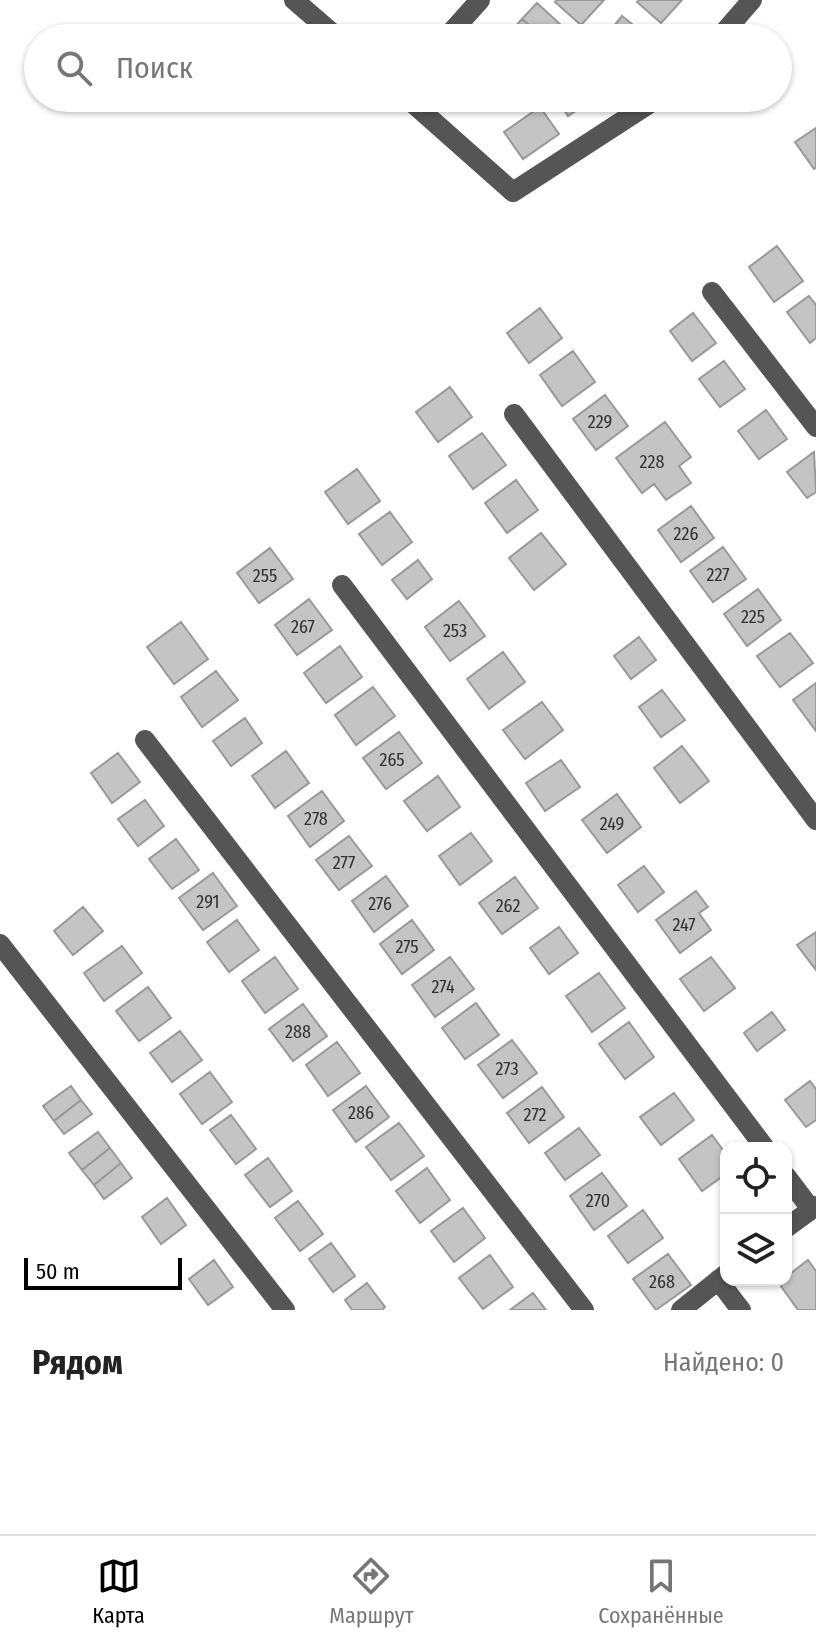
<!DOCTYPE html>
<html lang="ru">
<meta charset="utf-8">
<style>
:root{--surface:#fff;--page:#f6f6f6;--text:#222;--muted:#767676;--line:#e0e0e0;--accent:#000}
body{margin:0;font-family:"Fira Sans Condensed",sans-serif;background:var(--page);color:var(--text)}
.controls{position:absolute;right:24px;bottom:24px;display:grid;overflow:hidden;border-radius:16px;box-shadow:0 2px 6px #0004}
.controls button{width:72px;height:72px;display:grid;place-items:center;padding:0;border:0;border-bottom:2px solid var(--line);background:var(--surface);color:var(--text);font:40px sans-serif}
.scale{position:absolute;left:24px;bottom:20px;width:158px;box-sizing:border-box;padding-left:8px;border:4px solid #000;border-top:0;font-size:22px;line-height:28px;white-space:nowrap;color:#000;-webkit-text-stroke:6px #fff;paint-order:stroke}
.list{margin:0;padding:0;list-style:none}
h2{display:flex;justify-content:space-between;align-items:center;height:104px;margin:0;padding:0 32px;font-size:34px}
h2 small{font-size:26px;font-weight:400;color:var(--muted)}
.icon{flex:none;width:44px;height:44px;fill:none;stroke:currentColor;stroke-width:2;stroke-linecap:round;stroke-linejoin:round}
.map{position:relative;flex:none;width:816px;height:1310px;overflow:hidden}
.search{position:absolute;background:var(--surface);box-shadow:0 2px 6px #0004;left:24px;right:24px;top:24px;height:88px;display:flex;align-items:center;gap:20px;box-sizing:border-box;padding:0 28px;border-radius:44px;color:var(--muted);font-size:30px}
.sheet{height:224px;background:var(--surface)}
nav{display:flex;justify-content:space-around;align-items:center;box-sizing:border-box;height:112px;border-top:2px solid var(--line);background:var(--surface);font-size:22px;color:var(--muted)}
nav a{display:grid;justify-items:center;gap:4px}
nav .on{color:var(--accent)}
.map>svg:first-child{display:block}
.building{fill:#c4c4c4;stroke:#999;stroke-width:2}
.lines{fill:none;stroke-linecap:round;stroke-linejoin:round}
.minor{stroke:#555;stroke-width:20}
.labels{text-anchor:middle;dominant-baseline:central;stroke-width:6;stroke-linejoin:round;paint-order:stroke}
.number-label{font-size:18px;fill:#313131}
</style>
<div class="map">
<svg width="816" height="1310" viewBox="0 0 816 1310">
<rect width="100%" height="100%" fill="#fff"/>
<path class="building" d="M 557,0 L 604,0 L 581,25 L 555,2 Z
M 639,0 L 682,0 L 661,23 L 637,2 Z
M 537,3 L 561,25 L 550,38 L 544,38 L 522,19 Z
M 622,16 L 647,36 L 646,38 L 604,38 Z
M 522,19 L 544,38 L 512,38 L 508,35 Z
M 556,98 L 595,98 L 568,116 Z
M 540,107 L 559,134 L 523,159 L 504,132 Z
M 816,128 L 816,168 L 814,169 L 795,142 Z
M 777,246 L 803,281 L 774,302 L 749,267 Z
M 809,296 L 816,305 L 816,338 L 810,343 L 787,312 Z
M 540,308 L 562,338 L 529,363 L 507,333 Z
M 693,313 L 716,343 L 692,361 L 670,331 Z
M 573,351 L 595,382 L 562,406 L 540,375 Z
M 724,361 L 745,389 L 720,407 L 699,379 Z
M 450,387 L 472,417 L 438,442 L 416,412 Z
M 605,395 L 628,426 L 596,450 L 573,419 Z
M 766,410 L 787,439 L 759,459 L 738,431 Z
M 665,422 L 691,457 L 679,466 L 691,483 L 666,500 L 654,484 L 642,493 L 616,458 Z
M 482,433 L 506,465 L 473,489 L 449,456 Z
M 814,452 L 816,492 L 807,498 L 787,472 Z
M 357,469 L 380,501 L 348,524 L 325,492 Z
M 516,480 L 538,510 L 507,533 L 485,503 Z
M 691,506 L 714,538 L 681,562 L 658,530 Z
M 390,512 L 412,542 L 382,565 L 359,534 Z
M 541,533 L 566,564 L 534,590 L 509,558 Z
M 723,547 L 746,579 L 713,602 L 690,571 Z
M 270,548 L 293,579 L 259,603 L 237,573 Z
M 418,560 L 432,579 L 407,599 L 392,580 Z
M 758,589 L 781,620 L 747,646 L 724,614 Z
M 309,599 L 332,630 L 297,655 L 275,625 Z
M 459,601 L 485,636 L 450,661 L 425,627 Z
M 181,622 L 208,659 L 174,684 L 147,647 Z
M 790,633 L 813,663 L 780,687 L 757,656 Z
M 639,637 L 656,660 L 631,679 L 614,656 Z
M 340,646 L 362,677 L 326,703 L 304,673 Z
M 503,652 L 525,682 L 489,709 L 467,679 Z
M 216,671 L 238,700 L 202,727 L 181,697 Z
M 816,683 L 816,731 L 793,700 Z
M 373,687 L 395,716 L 356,745 L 335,715 Z
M 662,690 L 685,720 L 661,737 L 639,707 Z
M 542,702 L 563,730 L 525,759 L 503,730 Z
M 245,718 L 262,743 L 231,766 L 213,741 Z
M 399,732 L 422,763 L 386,789 L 363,758 Z
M 682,746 L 709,781 L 680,803 L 654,768 Z
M 286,751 L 309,783 L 275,808 L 252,776 Z
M 118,753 L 140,782 L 112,803 L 91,773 Z
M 561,760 L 580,787 L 545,811 L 526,783 Z
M 438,776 L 460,807 L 427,831 L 404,801 Z
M 322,791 L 344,821 L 310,847 L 288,816 Z
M 617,794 L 641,827 L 607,853 L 582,820 Z
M 145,800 L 164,826 L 138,846 L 118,819 Z
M 471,833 L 492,861 L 460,885 L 439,856 Z
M 349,836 L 372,866 L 339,890 L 316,860 Z
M 176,839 L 199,870 L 172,889 L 149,859 Z
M 644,866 L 664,892 L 638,912 L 618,885 Z
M 213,873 L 237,906 L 203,930 L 179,898 Z
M 386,876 L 408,906 L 374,932 L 352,901 Z
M 515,877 L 538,908 L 502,934 L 479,903 Z
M 696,891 L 708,907 L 699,913 L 711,930 L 680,953 L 656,920 Z
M 83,907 L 103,931 L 73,955 L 54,931 Z
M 237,920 L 259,950 L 229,972 L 207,942 Z
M 412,920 L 434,950 L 402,974 L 380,944 Z
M 559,927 L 578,953 L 549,974 L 530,948 Z
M 816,932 L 816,970 L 797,945 Z
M 122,946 L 142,973 L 104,1001 L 84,973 Z
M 275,957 L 298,989 L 265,1013 L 242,981 Z
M 450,957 L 474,989 L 435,1017 L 412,985 Z
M 711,957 L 735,988 L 704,1011 L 680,979 Z
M 599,973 L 625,1008 L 592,1032 L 566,996 Z
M 148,987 L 171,1018 L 139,1041 L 116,1011 Z
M 476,1003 L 499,1035 L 465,1059 L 442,1028 Z
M 303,1004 L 327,1036 L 293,1061 L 269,1029 Z
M 772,1012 L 785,1030 L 757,1051 L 744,1033 Z
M 629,1022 L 654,1057 L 625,1079 L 599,1044 Z
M 180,1031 L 202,1060 L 172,1082 L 150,1053 Z
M 512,1040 L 537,1073 L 503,1098 L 478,1065 Z
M 337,1042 L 360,1073 L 328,1096 L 306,1065 Z
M 210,1072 L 232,1102 L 202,1124 L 180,1094 Z
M 810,1081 L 816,1089 L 816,1120 L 806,1127 L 785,1100 Z
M 71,1086 L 81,1100 L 54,1121 L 43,1106 Z
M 366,1086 L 389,1117 L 356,1142 L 333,1110 Z
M 542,1087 L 564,1117 L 529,1143 L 507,1113 Z
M 674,1093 L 694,1120 L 661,1145 L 640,1117 Z
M 81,1100 L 92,1114 L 64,1134 L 54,1121 Z
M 231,1115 L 256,1149 L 236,1164 L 210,1130 Z
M 399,1123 L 424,1156 L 391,1180 L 366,1147 Z
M 579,1128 L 600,1155 L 565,1180 L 545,1153 Z
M 98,1132 L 110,1148 L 82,1170 L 69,1153 Z
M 712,1135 L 726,1154 L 726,1174 L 702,1191 L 679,1159 Z
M 110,1148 L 121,1163 L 94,1185 L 82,1170 Z
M 268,1158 L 292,1191 L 270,1207 L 245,1175 Z
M 121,1163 L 132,1178 L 104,1199 L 94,1185 Z
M 427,1168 L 450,1200 L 420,1223 L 396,1191 Z
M 602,1173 L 627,1206 L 594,1230 L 570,1196 Z
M 167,1198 L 186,1225 L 161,1244 L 142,1217 Z
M 298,1201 L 323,1234 L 300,1251 L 275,1218 Z
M 463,1208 L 485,1238 L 454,1262 L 431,1231 Z
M 643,1210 L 663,1238 L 628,1263 L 608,1236 Z
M 331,1243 L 355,1276 L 333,1292 L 309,1259 Z
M 668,1254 L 691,1285 L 656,1310 L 633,1279 Z
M 490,1255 L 513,1287 L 483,1309 L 459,1278 Z
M 214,1260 L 233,1287 L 208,1305 L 189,1279 Z
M 808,1260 L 816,1271 L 816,1310 L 798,1310 L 778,1282 L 786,1280 L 786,1277 Z
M 367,1283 L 385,1307 L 382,1310 L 352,1310 L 345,1300 Z
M 533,1293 L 546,1310 L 510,1310 Z"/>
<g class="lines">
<path class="minor" d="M 294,0 L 338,38
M 446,38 L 480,0
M 719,38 L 752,0
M 407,98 L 513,192 L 658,98
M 712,292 L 816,427
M 514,414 L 816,820
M 342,585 L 765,1148
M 145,740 L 584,1310
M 0,944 L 285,1310
M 786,1176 L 811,1209
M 786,1228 L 816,1206
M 718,1280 L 741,1310
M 681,1310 L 726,1274"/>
</g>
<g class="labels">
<g class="number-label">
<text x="600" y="422">229</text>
<text x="652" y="462">228</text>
<text x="686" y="534">226</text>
<text x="718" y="575">227</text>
<text x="265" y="576">255</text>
<text x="753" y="617">225</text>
<text x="303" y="627">267</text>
<text x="455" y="631">253</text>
<text x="392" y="760">265</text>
<text x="316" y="819">278</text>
<text x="612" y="824">249</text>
<text x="344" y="863">277</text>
<text x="208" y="902">291</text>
<text x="380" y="904">276</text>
<text x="508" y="906">262</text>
<text x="684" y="925">247</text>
<text x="407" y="947">275</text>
<text x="443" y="987">274</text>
<text x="298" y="1032">288</text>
<text x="507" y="1069">273</text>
<text x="361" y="1113">286</text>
<text x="535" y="1115">272</text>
<text x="598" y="1201">270</text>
<text x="662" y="1282">268</text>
</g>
</g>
</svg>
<div class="controls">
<button><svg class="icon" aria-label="locate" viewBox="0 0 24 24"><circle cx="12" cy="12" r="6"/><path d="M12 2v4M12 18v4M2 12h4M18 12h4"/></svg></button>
<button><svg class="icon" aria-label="layers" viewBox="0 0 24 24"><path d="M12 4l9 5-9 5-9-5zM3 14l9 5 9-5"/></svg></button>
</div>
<div class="scale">50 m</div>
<div class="search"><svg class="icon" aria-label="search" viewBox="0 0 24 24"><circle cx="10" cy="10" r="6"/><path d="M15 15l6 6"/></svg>Поиск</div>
</div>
<section class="sheet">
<h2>Рядом<small>Найдено: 0</small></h2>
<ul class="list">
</ul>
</section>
<nav>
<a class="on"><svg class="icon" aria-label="map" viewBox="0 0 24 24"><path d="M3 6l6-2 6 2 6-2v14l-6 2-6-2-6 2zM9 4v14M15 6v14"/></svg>Карта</a>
<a><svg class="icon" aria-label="directions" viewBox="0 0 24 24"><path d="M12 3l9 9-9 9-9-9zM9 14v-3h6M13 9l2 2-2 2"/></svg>Маршрут</a>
<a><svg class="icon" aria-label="saved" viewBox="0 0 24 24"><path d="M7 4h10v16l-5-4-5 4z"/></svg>Сохранённые</a>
</nav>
